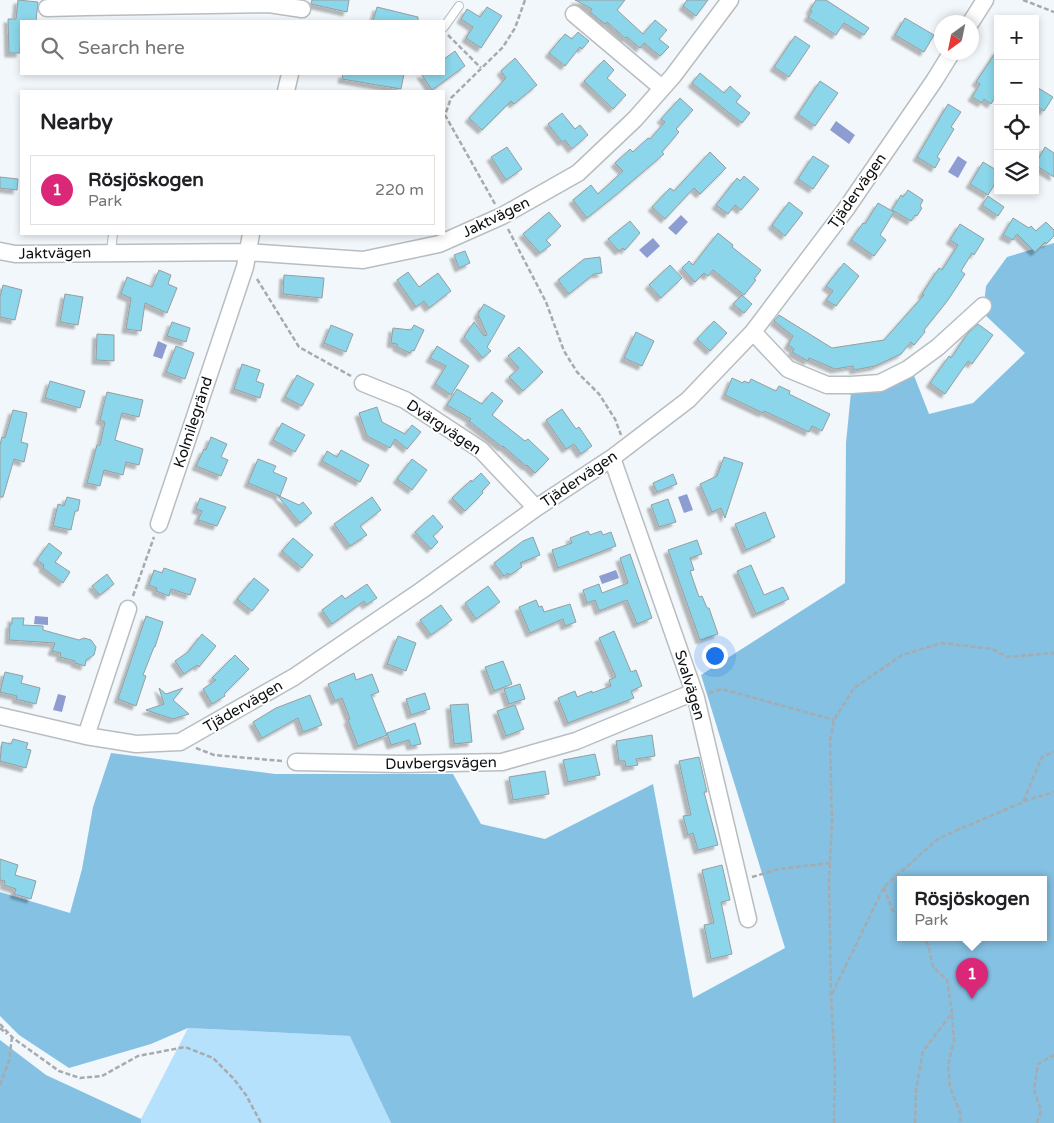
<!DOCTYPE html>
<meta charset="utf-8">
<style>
:root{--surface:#fff;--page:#f2f2f2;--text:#202124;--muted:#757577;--line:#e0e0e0;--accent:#db2777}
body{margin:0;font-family:"Varela Round",sans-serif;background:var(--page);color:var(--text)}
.controls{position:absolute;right:15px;top:15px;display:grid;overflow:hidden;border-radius:0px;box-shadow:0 2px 8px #0003}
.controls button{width:45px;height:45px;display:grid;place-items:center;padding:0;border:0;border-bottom:1px solid var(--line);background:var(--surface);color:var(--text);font:25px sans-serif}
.compass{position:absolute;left:934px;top:15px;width:45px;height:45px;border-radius:50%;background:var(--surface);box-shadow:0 2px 8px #0003;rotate:213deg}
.you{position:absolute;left:714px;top:655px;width:18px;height:18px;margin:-12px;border:4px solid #fff;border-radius:50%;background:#1a73e8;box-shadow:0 0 0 8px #1a73e833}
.badge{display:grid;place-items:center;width:32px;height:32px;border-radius:50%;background:var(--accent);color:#fff;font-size:16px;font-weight:700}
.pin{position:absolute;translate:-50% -41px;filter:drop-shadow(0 1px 2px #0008)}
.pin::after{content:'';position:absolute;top:26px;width:18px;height:15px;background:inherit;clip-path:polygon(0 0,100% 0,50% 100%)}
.popup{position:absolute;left:897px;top:876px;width:150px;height:65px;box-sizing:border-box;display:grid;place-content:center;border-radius:0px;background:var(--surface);filter:drop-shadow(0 1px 4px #0005);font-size:16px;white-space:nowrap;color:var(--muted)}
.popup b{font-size:19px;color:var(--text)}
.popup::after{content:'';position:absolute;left:50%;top:100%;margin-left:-10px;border:10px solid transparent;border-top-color:var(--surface)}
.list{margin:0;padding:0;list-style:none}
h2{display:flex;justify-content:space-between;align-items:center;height:65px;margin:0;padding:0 20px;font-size:21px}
h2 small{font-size:16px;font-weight:400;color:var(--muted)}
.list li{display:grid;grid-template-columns:32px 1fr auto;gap:15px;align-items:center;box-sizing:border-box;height:70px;margin:0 10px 10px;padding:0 10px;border:1px solid var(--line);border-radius:0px}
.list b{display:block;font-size:19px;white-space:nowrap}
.list p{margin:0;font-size:16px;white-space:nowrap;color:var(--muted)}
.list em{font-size:16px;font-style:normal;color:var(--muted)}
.icon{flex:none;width:28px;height:28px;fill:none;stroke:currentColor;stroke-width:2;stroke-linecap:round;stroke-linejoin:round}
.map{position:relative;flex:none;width:1054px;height:1123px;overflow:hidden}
.search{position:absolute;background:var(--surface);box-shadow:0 2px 8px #0003;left:20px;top:20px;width:425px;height:55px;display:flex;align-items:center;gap:12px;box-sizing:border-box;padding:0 18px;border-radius:0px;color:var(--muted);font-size:19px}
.panel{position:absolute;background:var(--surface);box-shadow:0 2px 8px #0003;left:20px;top:90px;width:425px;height:145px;border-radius:0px}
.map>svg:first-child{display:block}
.green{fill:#b6e1fc}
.forest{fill:#85c1e3;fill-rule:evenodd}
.water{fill:#8e9dd1}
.building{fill:#8bd6ea;stroke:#979ea0;filter:url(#shadow)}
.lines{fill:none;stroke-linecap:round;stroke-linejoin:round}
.lane-casing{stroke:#b8bdc1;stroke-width:10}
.street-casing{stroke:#b8bdc1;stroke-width:19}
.path{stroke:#a7abae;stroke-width:2.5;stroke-dasharray:5 2.5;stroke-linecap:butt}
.lane{stroke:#fff;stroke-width:8}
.street{stroke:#fff;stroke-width:16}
.labels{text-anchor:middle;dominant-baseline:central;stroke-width:4;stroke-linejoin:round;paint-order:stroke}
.street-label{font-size:15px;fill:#0c0e0f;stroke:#fff}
</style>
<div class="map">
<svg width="1054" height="1123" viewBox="0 0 1054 1123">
<defs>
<filter id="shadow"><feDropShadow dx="-4" dy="4" stdDeviation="1" flood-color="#0004"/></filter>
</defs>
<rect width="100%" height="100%" fill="#f2f7fb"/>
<path class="green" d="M 188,1028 L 351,1036 L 391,1123 L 141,1123 L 141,1119 Z"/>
<path class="forest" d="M 1054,243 L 1054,1123 L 391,1123 L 350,1036 L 188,1028 L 151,1044 L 69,1068 L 19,1035 L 0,1016 L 0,892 L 70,913 L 82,869 L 93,807 L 111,753 L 275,774 L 453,774 L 481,824 L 545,839 L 653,784 L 693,998 L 785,948 L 701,675 L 845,583 L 846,443 L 851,392 C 878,392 890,386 913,373 L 929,414 L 973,403 L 1025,353 L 983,313 L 986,286 L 1007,257 ZM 901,880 L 1043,880 L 1043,938 L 901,938 Z
M 0,1040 L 46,1075 L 141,1119 L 141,1123 L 0,1123 Z"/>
<path class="water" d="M 836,121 L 855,135 L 849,144 L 830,130 Z
M 958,156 L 967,162 L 958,178 L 948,172 Z
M 681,215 L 688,222 L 676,235 L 668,228 Z
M 653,238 L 660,246 L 647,258 L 639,250 Z
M 158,341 L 167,345 L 162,359 L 153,356 Z
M 687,494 L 693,510 L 684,513 L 678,497 Z
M 616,570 L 619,578 L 602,584 L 599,576 Z
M 35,616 L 48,617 L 48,625 L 34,624 Z
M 58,694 L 66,696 L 62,712 L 53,710 Z"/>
<path class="building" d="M 18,0 L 38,2 L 36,21 L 21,21 L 20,53 L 9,53 L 8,19 L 16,19 Z
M 312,0 L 349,0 L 347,12 L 311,4 Z
M 575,0 L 625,0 L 617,10 L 643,34 L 655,20 L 667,30 L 659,39 L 669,47 L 660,56 L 644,43 L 640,48 L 627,37 L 625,38 L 607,22 L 605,24 L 590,12 L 592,9 Z
M 687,0 L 708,0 L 696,16 L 683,6 Z
M 816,0 L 826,0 L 869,28 L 864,35 L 844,23 L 836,35 L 808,17 L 812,11 L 810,10 Z
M 377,7 L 418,17 L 418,21 L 373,21 Z
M 487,7 L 502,16 L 481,48 L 466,38 L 473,27 L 461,19 L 467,9 L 480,17 Z
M 905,18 L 934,35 L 924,52 L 895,35 Z
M 578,32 L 589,41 L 582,49 L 580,47 L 565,66 L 549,53 L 565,34 L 572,39 Z
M 795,36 L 810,46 L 789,77 L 774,67 Z
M 998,49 L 998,93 L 991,104 L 984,99 L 982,103 L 972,97 L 980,84 L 976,82 Z
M 455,51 L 465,66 L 432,90 L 421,74 L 444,74 L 444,59 Z
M 515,58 L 537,85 L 514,104 L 511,101 L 482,130 L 469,118 L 506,78 L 501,71 Z
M 604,60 L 614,70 L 607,78 L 626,95 L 613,109 L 584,81 Z
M 700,73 L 724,93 L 730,86 L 741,96 L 736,102 L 750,113 L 742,123 L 692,83 Z
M 343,74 L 404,74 L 401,89 L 342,79 Z
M 820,81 L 838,93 L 815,126 L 798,114 Z
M 1035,86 L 1053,97 L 1044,111 L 1035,105 Z
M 680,98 L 693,110 L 676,129 L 679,132 L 662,152 L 664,154 L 617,194 L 587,218 L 573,200 L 591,185 L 598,194 L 623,171 L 615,163 L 630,149 L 633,152 L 648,138 L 650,139 L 665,122 L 661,119 Z
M 948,104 L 961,112 L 951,127 L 954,129 L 937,157 L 940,159 L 935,168 L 917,157 Z
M 562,113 L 575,129 L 580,125 L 588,135 L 572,149 L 565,140 L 562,142 L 548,124 Z
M 507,147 L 522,169 L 506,180 L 491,157 Z
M 1045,147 L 1054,153 L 1054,177 L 1035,165 Z
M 710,152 L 726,168 L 700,194 L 694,188 L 665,219 L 652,207 L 670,188 L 674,191 Z
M 813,156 L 829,166 L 813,189 L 798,179 Z
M 983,162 L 998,171 L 998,179 L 988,195 L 970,184 Z
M 744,176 L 759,189 L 741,210 L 735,205 L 728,214 L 716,205 L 737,178 L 740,181 Z
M 0,177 L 18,179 L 17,190 L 0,188 Z
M 908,190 L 923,200 L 920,206 L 922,208 L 917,216 L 915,215 L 911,221 L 892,210 L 901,195 L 903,197 Z
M 988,196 L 1004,207 L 998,216 L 982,205 Z
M 789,202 L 803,213 L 785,236 L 772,225 Z
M 878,203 L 894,212 L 880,235 L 886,240 L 874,256 L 851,240 L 863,223 L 865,224 Z
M 549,212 L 561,226 L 546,240 L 551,245 L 540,253 L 523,234 Z
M 1013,218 L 1029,228 L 1031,226 L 1036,231 L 1046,222 L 1054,230 L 1054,236 L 1046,244 L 1045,242 L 1035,252 L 1017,234 L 1013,240 L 1003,235 Z
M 630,221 L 640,233 L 625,250 L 623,248 L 619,251 L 608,239 Z
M 960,224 L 984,239 L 974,255 L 972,253 L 961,271 L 965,274 L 948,300 L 924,330 L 925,332 L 914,345 L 911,342 L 901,354 L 875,366 L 854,370 L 853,366 L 835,369 L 809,358 L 808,361 L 792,352 L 794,349 L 788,345 L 793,336 L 774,321 L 779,315 L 832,348 L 884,340 L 924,295 L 922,294 L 939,268 L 942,270 L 958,245 L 950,240 Z
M 718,233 L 733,245 L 732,247 L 761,270 L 754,279 L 756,280 L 744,295 L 713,270 L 708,276 L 704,273 L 695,282 L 682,268 L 689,261 L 693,265 Z
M 465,251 L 470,263 L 459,268 L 454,255 Z
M 600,257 L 602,273 L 594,274 L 569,294 L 558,280 L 584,259 Z
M 844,263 L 859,276 L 836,306 L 826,300 L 833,291 L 826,286 Z
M 670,265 L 682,278 L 661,298 L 649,285 Z
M 159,270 L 171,275 L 168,284 L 177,288 L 167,313 L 145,303 L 141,331 L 126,329 L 131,298 L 121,294 L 127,277 L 152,287 Z
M 408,272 L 419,287 L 438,273 L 451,291 L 429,308 L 424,301 L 416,307 L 397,280 Z
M 284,275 L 324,278 L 322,298 L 283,294 Z
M 3,285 L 22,290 L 15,320 L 0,317 L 0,297 Z
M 65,294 L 83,297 L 78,325 L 60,322 Z
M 742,295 L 752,304 L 744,313 L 733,304 Z
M 484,304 L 505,316 L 487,347 L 491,351 L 483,358 L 464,337 L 474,322 L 484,336 L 487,335 L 478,314 Z
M 714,321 L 727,333 L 710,351 L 697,339 Z
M 172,322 L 190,328 L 186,342 L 167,336 Z
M 978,324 L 993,335 L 972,364 L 968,361 L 945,394 L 930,383 L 949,356 L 951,358 L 968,333 Z
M 331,325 L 353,334 L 346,352 L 324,343 Z
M 414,325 L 424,330 L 414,351 L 412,350 L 410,353 L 397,347 L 397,344 L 391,343 L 393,328 L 411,330 Z
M 636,332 L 654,341 L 642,366 L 624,358 Z
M 97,334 L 114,335 L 114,361 L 96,360 Z
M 176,346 L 194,353 L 185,379 L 166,372 Z
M 437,346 L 469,366 L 451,395 L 435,384 L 446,366 L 430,358 Z
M 519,347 L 543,372 L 523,391 L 509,377 L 519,368 L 508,356 Z
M 242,364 L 260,370 L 256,381 L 264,384 L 260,398 L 234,389 Z
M 297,375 L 314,384 L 302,406 L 285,397 Z
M 732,378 L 743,383 L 744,381 L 749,383 L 751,379 L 776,391 L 779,386 L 790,391 L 789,394 L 830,414 L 822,431 L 812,426 L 809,432 L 764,411 L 763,413 L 725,395 Z
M 50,381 L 85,391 L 80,408 L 45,398 Z
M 457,389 L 482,404 L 492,392 L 503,401 L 492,415 L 525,441 L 528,439 L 549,459 L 535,473 L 527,465 L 526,466 L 503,446 L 502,447 L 469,421 L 471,419 L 447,405 Z
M 107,392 L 143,400 L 139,417 L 122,413 L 115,440 L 143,449 L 139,465 L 126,462 L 123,475 L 104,470 L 100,486 L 87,483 L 97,445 L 100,445 L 105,422 L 100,420 Z
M 377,407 L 382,422 L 405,434 L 412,425 L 421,432 L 407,449 L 395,439 L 390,448 L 367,436 L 359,413 Z
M 562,409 L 576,429 L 579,427 L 592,446 L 581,454 L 574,444 L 566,449 L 546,420 Z
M 13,410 L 27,413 L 21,442 L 28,444 L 24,462 L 14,459 L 3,497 L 0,497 L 0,445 L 2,437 L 5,438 Z
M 282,423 L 305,435 L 295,452 L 273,440 Z
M 211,437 L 227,444 L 221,457 L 228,460 L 221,476 L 196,466 L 204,449 L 206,450 Z
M 341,450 L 369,465 L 360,482 L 322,461 L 327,451 L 337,457 Z
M 724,457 L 743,463 L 725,518 L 721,508 L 712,512 L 700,484 L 717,476 Z
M 258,459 L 276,466 L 273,472 L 287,478 L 280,496 L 248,483 Z
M 412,459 L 427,470 L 412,490 L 397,479 Z
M 481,473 L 490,483 L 482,491 L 483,493 L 465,511 L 452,498 L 471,480 L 472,482 Z
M 673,474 L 677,484 L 657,492 L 653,483 Z
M 277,495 L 299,505 L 303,502 L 312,513 L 300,523 Z
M 67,497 L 80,500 L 78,511 L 75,511 L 71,530 L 53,526 L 58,504 L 64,506 Z
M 372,497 L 381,510 L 360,526 L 367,535 L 350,546 L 334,524 Z
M 200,498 L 226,507 L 217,526 L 198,520 L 202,511 L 196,509 Z
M 668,499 L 676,522 L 659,527 L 651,505 Z
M 765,512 L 775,537 L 746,550 L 735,524 Z
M 433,515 L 443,527 L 433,536 L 438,542 L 431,549 L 415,532 Z
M 588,531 L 590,535 L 601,531 L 603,535 L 611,532 L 616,546 L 558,568 L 552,550 L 572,543 L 570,538 Z
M 533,537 L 540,555 L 520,563 L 522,567 L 510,575 L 508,573 L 504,576 L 494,563 L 523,541 Z
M 293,538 L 313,555 L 302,568 L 282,551 Z
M 697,540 L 702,554 L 690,558 L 694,570 L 690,571 L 699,597 L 702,596 L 707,608 L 709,608 L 718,634 L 700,640 L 668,550 Z
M 49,543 L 62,553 L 55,562 L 70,572 L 63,583 L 43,568 L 44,565 L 37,560 Z
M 630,554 L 652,618 L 637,624 L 627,600 L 599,611 L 595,600 L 587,603 L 583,590 L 599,584 L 602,593 L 628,583 L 620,558 Z
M 751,565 L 764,595 L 783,587 L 789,599 L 756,614 L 737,571 Z
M 164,568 L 196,579 L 190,595 L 171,589 L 169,596 L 156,591 L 157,588 L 149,585 L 154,570 L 162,573 Z
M 107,574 L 114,584 L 100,595 L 92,586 Z
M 254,578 L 269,590 L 252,611 L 237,599 Z
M 367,584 L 377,598 L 366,605 L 364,601 L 332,624 L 322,610 L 342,595 L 345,599 Z
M 488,586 L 500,602 L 476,619 L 465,603 Z
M 536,600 L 539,607 L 542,606 L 544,612 L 570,604 L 576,622 L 565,626 L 563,619 L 530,633 L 519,607 Z
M 441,605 L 452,620 L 431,635 L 420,620 Z
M 146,616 L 163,622 L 155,647 L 154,647 L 143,675 L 146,676 L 136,706 L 118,699 Z
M 12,618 L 24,618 L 23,625 L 43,626 L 43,630 L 79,640 L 84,638 L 91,640 L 96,647 L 94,655 L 86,660 L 85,666 L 75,663 L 75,661 L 60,657 L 61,653 L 52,651 L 55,643 L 9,640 L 10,624 L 12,624 Z
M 614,631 L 631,672 L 636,670 L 642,686 L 631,691 L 634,698 L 568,723 L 558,698 L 575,691 L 577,697 L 592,691 L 592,693 L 611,686 L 609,680 L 616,677 L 599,638 Z
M 202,634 L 216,646 L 199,667 L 197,665 L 184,674 L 175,661 L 188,652 Z
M 398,636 L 416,643 L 406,671 L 387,664 Z
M 235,655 L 249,669 L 224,694 L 225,696 L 212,704 L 203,689 L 216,680 L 212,678 Z
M 503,661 L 512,684 L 494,691 L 485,667 Z
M 5,672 L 23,676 L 21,683 L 40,688 L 36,704 L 16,699 L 17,696 L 0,692 Z
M 354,673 L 356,680 L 372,674 L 379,692 L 371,695 L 387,735 L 358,746 L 348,720 L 350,719 L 342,698 L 335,701 L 328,684 Z
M 520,684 L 525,699 L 509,704 L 504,689 Z
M 159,688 L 166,694 L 183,688 L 173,700 L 189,714 L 173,719 L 146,710 L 164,704 Z
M 425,693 L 430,709 L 411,715 L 406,699 Z
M 310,695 L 322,725 L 303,732 L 298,718 L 262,738 L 253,722 L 276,708 Z
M 468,704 L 472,742 L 454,744 L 450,705 Z
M 515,705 L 524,729 L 506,736 L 497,711 Z
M 415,723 L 421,744 L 411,746 L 409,740 L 391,745 L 387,733 Z
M 652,735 L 655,756 L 636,759 L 638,765 L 626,767 L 625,761 L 619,761 L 616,741 Z
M 13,739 L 28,743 L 26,749 L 31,750 L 26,768 L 0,761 L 2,742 L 11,744 Z
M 595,754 L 600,775 L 568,782 L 563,760 Z
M 699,757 L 707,792 L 704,792 L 718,845 L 698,850 L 693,833 L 688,835 L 683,816 L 691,815 L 679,761 Z
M 545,771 L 549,794 L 513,800 L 509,777 Z
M 0,859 L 18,865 L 15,875 L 36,881 L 31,899 L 14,894 L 16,889 L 4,885 L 5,881 L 0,880 Z
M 722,865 L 730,900 L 721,902 L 732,954 L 711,959 L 704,925 L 714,923 L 702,870 Z"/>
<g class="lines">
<g class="lane-casing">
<path id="lane" d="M 444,27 L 459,6
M 111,252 L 113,234"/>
</g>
<g class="street-casing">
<path id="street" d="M 84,0 L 86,7 L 269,4 L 302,9
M 47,8 L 86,7
M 574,14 L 662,88
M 971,22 L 985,0
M 286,91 L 290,74
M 0,251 L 15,254 L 247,252 L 363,260 L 439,244 L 502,216 L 578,173 L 635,119 L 673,76 L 730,0
M 753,332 L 788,369 L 827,385 L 851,385 L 880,383 L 908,369 L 938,347 L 983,306
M 363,383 L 405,400 L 481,450 L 536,508
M 612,458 L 696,698 L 748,919
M 159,524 L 245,267 L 251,234
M 0,716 L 86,736 L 136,744 L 180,742 L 294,677 L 422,590 L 536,508 L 612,458 L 688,400 L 753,332 L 846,209 L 934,81 L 952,52
M 86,736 L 128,609
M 296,762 L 401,764 L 502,762 L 576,741 L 694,692"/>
</g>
<path class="path" d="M 1023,0 L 1054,12
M 448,35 L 481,68
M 495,204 L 445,115 L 451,98 L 503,47 L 515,28 L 525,0
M 508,229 L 546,302 L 564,351 L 577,372 L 599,394 L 615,419 L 621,435
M 257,279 L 299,347 L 351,376
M 133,596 L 154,537
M 709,693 L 722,689 L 834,720
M 196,748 L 214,755 L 282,761
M 1024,801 L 1054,792
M 752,877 L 779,869 L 830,863
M 884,887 L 892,910 L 901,918
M 832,994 L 884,887 L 939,838 L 1023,802 L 1042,757 L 1054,752
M 952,1015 L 954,1041 L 948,1065 L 950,1087 L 961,1115 L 960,1123
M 0,1024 L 13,1038 L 59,1071 L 80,1078 L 102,1076 L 138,1056 L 185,1047 L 213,1058 L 233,1078 L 246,1095 L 261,1123
M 0,1028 L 7,1034
M 0,1085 L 9,1061 L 12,1037
M 834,1123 L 835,1069 L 831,996 L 829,880 L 832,822 L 830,741 L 834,720 L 854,688 L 902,655 L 942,643 L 992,649 L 1007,657 L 1054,653
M 915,1123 L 916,1089 L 923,1051 L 952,1013 L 947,980 L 933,967 L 928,944 L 921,938
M 1037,1123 L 1041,1111 L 1034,1089 L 1038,1064 L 1054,1055"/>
<use href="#lane" class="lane"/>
<use href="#street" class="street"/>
</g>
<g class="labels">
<g class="street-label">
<text transform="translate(857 191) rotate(-55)">Tjädervägen</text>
<text transform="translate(496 217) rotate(-26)">Jaktvägen</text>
<text transform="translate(55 253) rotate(-1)">Jaktvägen</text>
<text transform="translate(193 422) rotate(-72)">Kolmilegränd</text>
<text transform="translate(444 427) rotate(34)">Dvärgvägen</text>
<text transform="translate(579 479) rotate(-34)">Tjädervägen</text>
<text transform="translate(690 685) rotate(73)">Svalvägen</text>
<text transform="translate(243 706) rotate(-30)">Tjädervägen</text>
<text transform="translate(441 763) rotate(-1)">Duvbergsvägen</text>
</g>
</g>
</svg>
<div class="controls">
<button>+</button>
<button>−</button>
<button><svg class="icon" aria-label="locate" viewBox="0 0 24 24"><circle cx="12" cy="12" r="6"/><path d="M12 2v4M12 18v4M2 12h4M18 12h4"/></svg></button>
<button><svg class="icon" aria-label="layers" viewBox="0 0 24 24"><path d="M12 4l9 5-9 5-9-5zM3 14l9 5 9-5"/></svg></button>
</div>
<svg class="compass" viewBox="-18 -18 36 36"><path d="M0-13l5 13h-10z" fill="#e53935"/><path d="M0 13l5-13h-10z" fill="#757577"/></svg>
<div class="you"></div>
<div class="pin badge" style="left:972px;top:999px">1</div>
<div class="popup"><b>Rösjöskogen</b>Park</div>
<div class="search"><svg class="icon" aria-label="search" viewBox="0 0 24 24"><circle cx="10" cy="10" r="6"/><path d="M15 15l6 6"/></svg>Search here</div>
<section class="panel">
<h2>Nearby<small></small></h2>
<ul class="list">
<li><span class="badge">1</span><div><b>Rösjöskogen</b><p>Park</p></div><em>220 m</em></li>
</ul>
</section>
</div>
